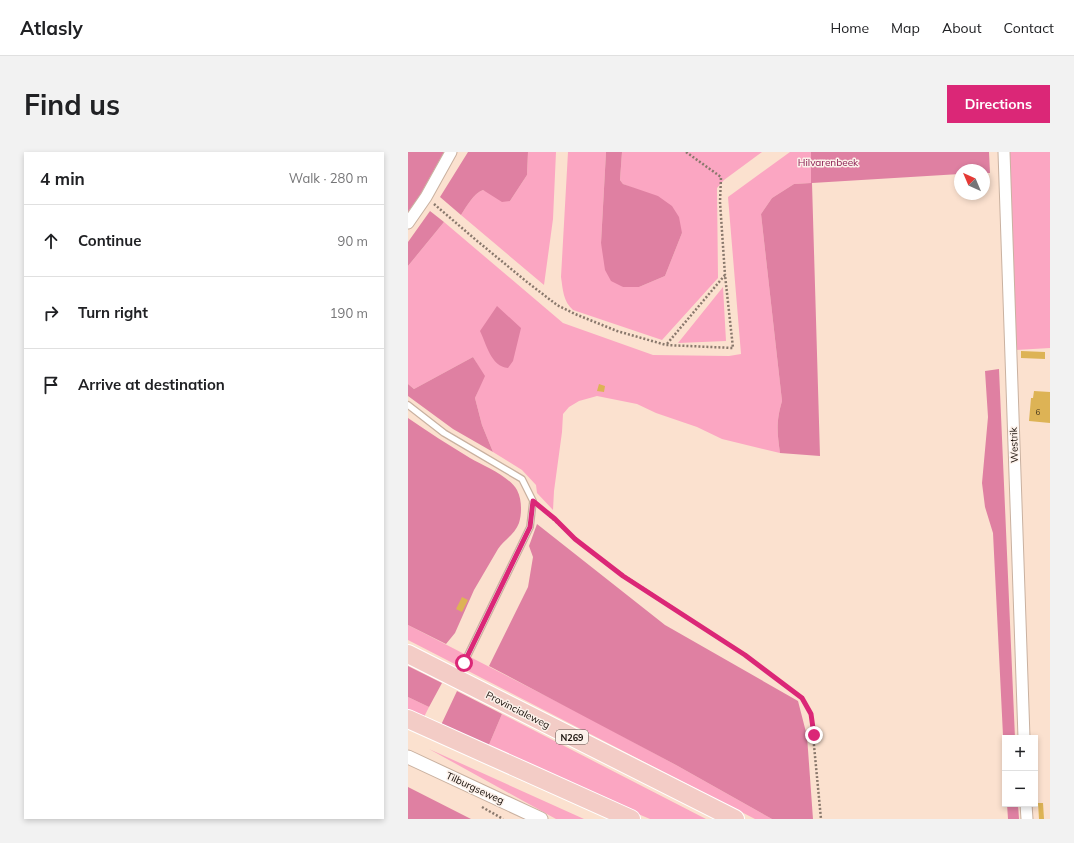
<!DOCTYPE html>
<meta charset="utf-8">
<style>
:root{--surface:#fff;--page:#f2f2f2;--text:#202124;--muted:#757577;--line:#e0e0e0;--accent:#db2777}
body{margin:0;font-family:Mulish,sans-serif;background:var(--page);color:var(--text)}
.controls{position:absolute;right:12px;bottom:12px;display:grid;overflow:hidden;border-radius:0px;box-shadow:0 2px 6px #0003}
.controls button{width:36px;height:36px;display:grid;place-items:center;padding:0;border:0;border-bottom:1px solid var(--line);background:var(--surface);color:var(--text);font:20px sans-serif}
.compass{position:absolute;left:546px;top:12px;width:36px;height:36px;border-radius:50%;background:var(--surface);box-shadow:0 2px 6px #0003;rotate:316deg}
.stop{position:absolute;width:12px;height:12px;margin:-9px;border:3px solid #db2777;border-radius:50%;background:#fff}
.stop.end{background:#db2777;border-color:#fff;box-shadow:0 1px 4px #0008}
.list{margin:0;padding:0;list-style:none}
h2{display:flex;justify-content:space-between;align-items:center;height:52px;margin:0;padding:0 16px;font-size:17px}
h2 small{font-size:13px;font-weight:400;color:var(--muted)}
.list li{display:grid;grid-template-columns:26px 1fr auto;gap:12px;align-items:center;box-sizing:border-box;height:72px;padding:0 16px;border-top:1px solid var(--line)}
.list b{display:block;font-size:15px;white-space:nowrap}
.list em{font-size:13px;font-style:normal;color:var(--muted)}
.icon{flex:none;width:22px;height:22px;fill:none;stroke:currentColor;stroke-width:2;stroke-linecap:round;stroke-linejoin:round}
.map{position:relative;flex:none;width:642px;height:667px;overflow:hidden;border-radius:0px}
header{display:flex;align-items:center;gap:24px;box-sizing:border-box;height:56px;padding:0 20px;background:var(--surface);border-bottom:1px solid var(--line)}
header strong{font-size:19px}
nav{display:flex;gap:22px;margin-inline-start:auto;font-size:14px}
.intro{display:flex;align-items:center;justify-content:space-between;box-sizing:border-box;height:96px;padding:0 24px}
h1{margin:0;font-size:28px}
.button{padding:10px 18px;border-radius:0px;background:var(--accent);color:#fff;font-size:14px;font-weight:700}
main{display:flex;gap:24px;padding:0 24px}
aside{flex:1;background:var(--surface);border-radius:0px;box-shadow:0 2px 6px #0003}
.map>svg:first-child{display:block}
.green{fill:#fba6c2}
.forest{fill:#df80a2}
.building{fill:#ddb355}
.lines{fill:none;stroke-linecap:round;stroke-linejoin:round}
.service-casing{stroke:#c9b1a0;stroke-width:8}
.minor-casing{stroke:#c9b1a0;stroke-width:13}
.tertiary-casing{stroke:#c9b1a0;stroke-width:15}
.trunk-casing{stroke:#fff;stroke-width:20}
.path{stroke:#89786c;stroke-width:2.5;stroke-dasharray:2 2;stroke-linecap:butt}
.service{stroke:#fff;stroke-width:5.5}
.minor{stroke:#fff;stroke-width:11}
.tertiary{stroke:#fff;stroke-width:13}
.trunk{stroke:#f3ccc6;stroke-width:18}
.route{stroke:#db2777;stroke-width:5}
.labels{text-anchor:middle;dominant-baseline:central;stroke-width:3;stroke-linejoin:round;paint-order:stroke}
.number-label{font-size:8px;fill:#48381c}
.shield{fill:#fcf1ea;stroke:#5c534c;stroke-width:1}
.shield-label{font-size:9px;font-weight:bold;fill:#170f09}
.park-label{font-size:10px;fill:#89194e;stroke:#fcf1ea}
.street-label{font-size:10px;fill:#170f09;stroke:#fcf1ea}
</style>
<header>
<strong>Atlasly</strong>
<nav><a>Home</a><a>Map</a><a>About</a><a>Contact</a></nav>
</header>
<div class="intro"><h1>Find us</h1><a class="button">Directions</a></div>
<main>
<aside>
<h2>4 min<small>Walk · 280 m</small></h2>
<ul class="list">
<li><svg class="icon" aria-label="ahead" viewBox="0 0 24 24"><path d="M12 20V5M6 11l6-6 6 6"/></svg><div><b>Continue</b></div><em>90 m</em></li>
<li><svg class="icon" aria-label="right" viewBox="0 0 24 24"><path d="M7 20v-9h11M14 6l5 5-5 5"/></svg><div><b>Turn right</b></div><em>190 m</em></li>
<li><svg class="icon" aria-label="arrive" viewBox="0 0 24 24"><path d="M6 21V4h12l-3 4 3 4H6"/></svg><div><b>Arrive at destination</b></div></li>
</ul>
</aside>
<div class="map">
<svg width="642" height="667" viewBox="0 0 642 667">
<rect width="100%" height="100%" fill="#fbe1cf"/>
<path class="green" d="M 120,0 L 148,0 L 145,67 L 136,133 L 53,63 C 59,54 65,42 75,38 L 102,49 L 119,23 Z
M 160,0 L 198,0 L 193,91 L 215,135 L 231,135 L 257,124 L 274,81 L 230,38 L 215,32 L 212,28 L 214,0 L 354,0 L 316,28 L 309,36 L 310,126 L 254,188 L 165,158 C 155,149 155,138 153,125 Z
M 382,0 L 403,0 L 404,31 L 386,32 L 364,46 L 353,62 L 374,249 C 368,270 369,280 372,301 L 314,287 L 289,275 L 248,261 L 229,252 L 189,244 L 171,249 L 161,255 L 155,262 L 154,280 L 146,339 L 145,358 L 129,341 L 128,333 L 114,318 L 85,300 L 74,273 L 67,246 L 76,224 L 65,205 L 6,237 L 0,232 L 0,114 L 36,70 L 155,171 L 245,203 L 321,204 L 333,202 L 320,45 Z
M 600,0 L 642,0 L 642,196 L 608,198 Z
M 315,135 L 318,189 L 270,191 Z
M 0,473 L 177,564 L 268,613 L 364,667 L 347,667 L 0,488 Z
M 0,545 L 21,555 L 16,565 L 0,558 Z
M 94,562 L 298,667 L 242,667 L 140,624 L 80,595 Z
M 21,597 L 176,667 L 148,667 Z"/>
<path class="forest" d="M 0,0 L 36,0 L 12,43 L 0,60 Z
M 60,0 L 120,0 L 119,23 L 102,49 L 94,50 L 75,38 C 65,42 59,54 53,63 L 32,45 Z
M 198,0 L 214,0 L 212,28 L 215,32 L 250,44 L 264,54 L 271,65 L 274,81 L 257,124 L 231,135 L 215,135 L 203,129 L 197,118 L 193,91 Z
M 403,0 L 581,0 L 582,21 L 576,21 L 576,18 L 552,18 L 552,22 L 404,31 L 412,304 L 372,301 C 369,280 368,270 374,249 L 353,62 L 364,46 L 386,32 L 403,31 Z
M 22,59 L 36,70 L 0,114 L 0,90 Z
M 89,154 L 113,176 L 105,209 L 100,216 C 83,215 78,191 72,179 Z
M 65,205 L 77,224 L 67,246 L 74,273 L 85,300 L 45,277 L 0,244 L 0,232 L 6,237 Z
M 591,217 L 607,586 L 597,586 L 597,624 L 585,381 L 577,355 L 574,331 L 580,265 L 577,219 Z
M 0,266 C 20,280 41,293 62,306 C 76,314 101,324 109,338 C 114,347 114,362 111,371 C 107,382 96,388 90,397 L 66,438 L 47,481 L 38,492 L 0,473 Z
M 129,372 L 257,473 L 390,549 L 399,584 L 405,667 L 364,667 L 268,613 L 81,514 L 120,435 L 125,405 L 121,394 Z
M 0,514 L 34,531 L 21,555 L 0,545 Z
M 49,539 L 94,562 L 80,595 L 33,573 Z
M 0,635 L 63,667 L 0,667 Z
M 599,652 L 610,652 L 611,667 L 600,667 Z"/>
<path class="building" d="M 613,199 L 637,200 L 637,207 L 613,206 Z
M 191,232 L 197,234 L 196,240 L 189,239 Z
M 626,239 L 642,240 L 642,271 L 621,269 L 623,246 L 625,246 Z
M 54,445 L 60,448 L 54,460 L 48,457 Z
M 630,651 L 635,651 L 636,667 L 631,667 Z"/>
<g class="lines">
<g class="service-casing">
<path id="service" d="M 0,253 L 36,281 L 114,327 L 125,349 L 122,375 L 56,511"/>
</g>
<g class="minor-casing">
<path id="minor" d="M 596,0 L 616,586
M 0,71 L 18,45 L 43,0
M 618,652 L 619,667"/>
</g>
<g class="tertiary-casing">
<path id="tertiary" d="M 0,605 L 133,667"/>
</g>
<g class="trunk-casing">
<path id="trunk" d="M 0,502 L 327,667
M 0,567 L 223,667"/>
</g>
<path class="path" d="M 278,0 L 313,25 L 312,50 L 317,123
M 26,52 L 68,88 L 119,130 L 149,153 L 167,162 L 209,179 L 258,193 L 325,196 L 317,123 L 258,193
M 133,356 L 167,387 L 215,423 L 337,503 L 381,536 L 395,547 L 403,562 L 413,667
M 74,655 L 95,667"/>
<use href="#service" class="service"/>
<use href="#minor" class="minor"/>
<use href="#tertiary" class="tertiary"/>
<use href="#trunk" class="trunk"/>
</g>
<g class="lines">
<path class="route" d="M 56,511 L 122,375 L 125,349 L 147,367 L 167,387 L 215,424 L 337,503 L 394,546 L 403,562 L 406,583"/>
</g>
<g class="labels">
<g class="number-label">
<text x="630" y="260">6</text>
</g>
<rect class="shield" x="148" y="578" width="32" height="14" rx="3"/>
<g class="shield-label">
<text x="164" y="585">N269</text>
</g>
<g class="park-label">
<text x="420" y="10">Hilvarenbeek</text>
</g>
<g class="street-label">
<text transform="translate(606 293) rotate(-92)">Westrik</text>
<text transform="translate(110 558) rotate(27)">Provincialeweg</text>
<text transform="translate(67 636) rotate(25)">Tilburgseweg</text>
</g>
</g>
</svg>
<div class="controls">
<button>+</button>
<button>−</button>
</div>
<svg class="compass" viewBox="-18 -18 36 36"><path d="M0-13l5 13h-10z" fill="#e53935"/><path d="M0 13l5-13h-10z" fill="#757577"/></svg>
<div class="stop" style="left:56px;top:511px"></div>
<div class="stop end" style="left:406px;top:583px"></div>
</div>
</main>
